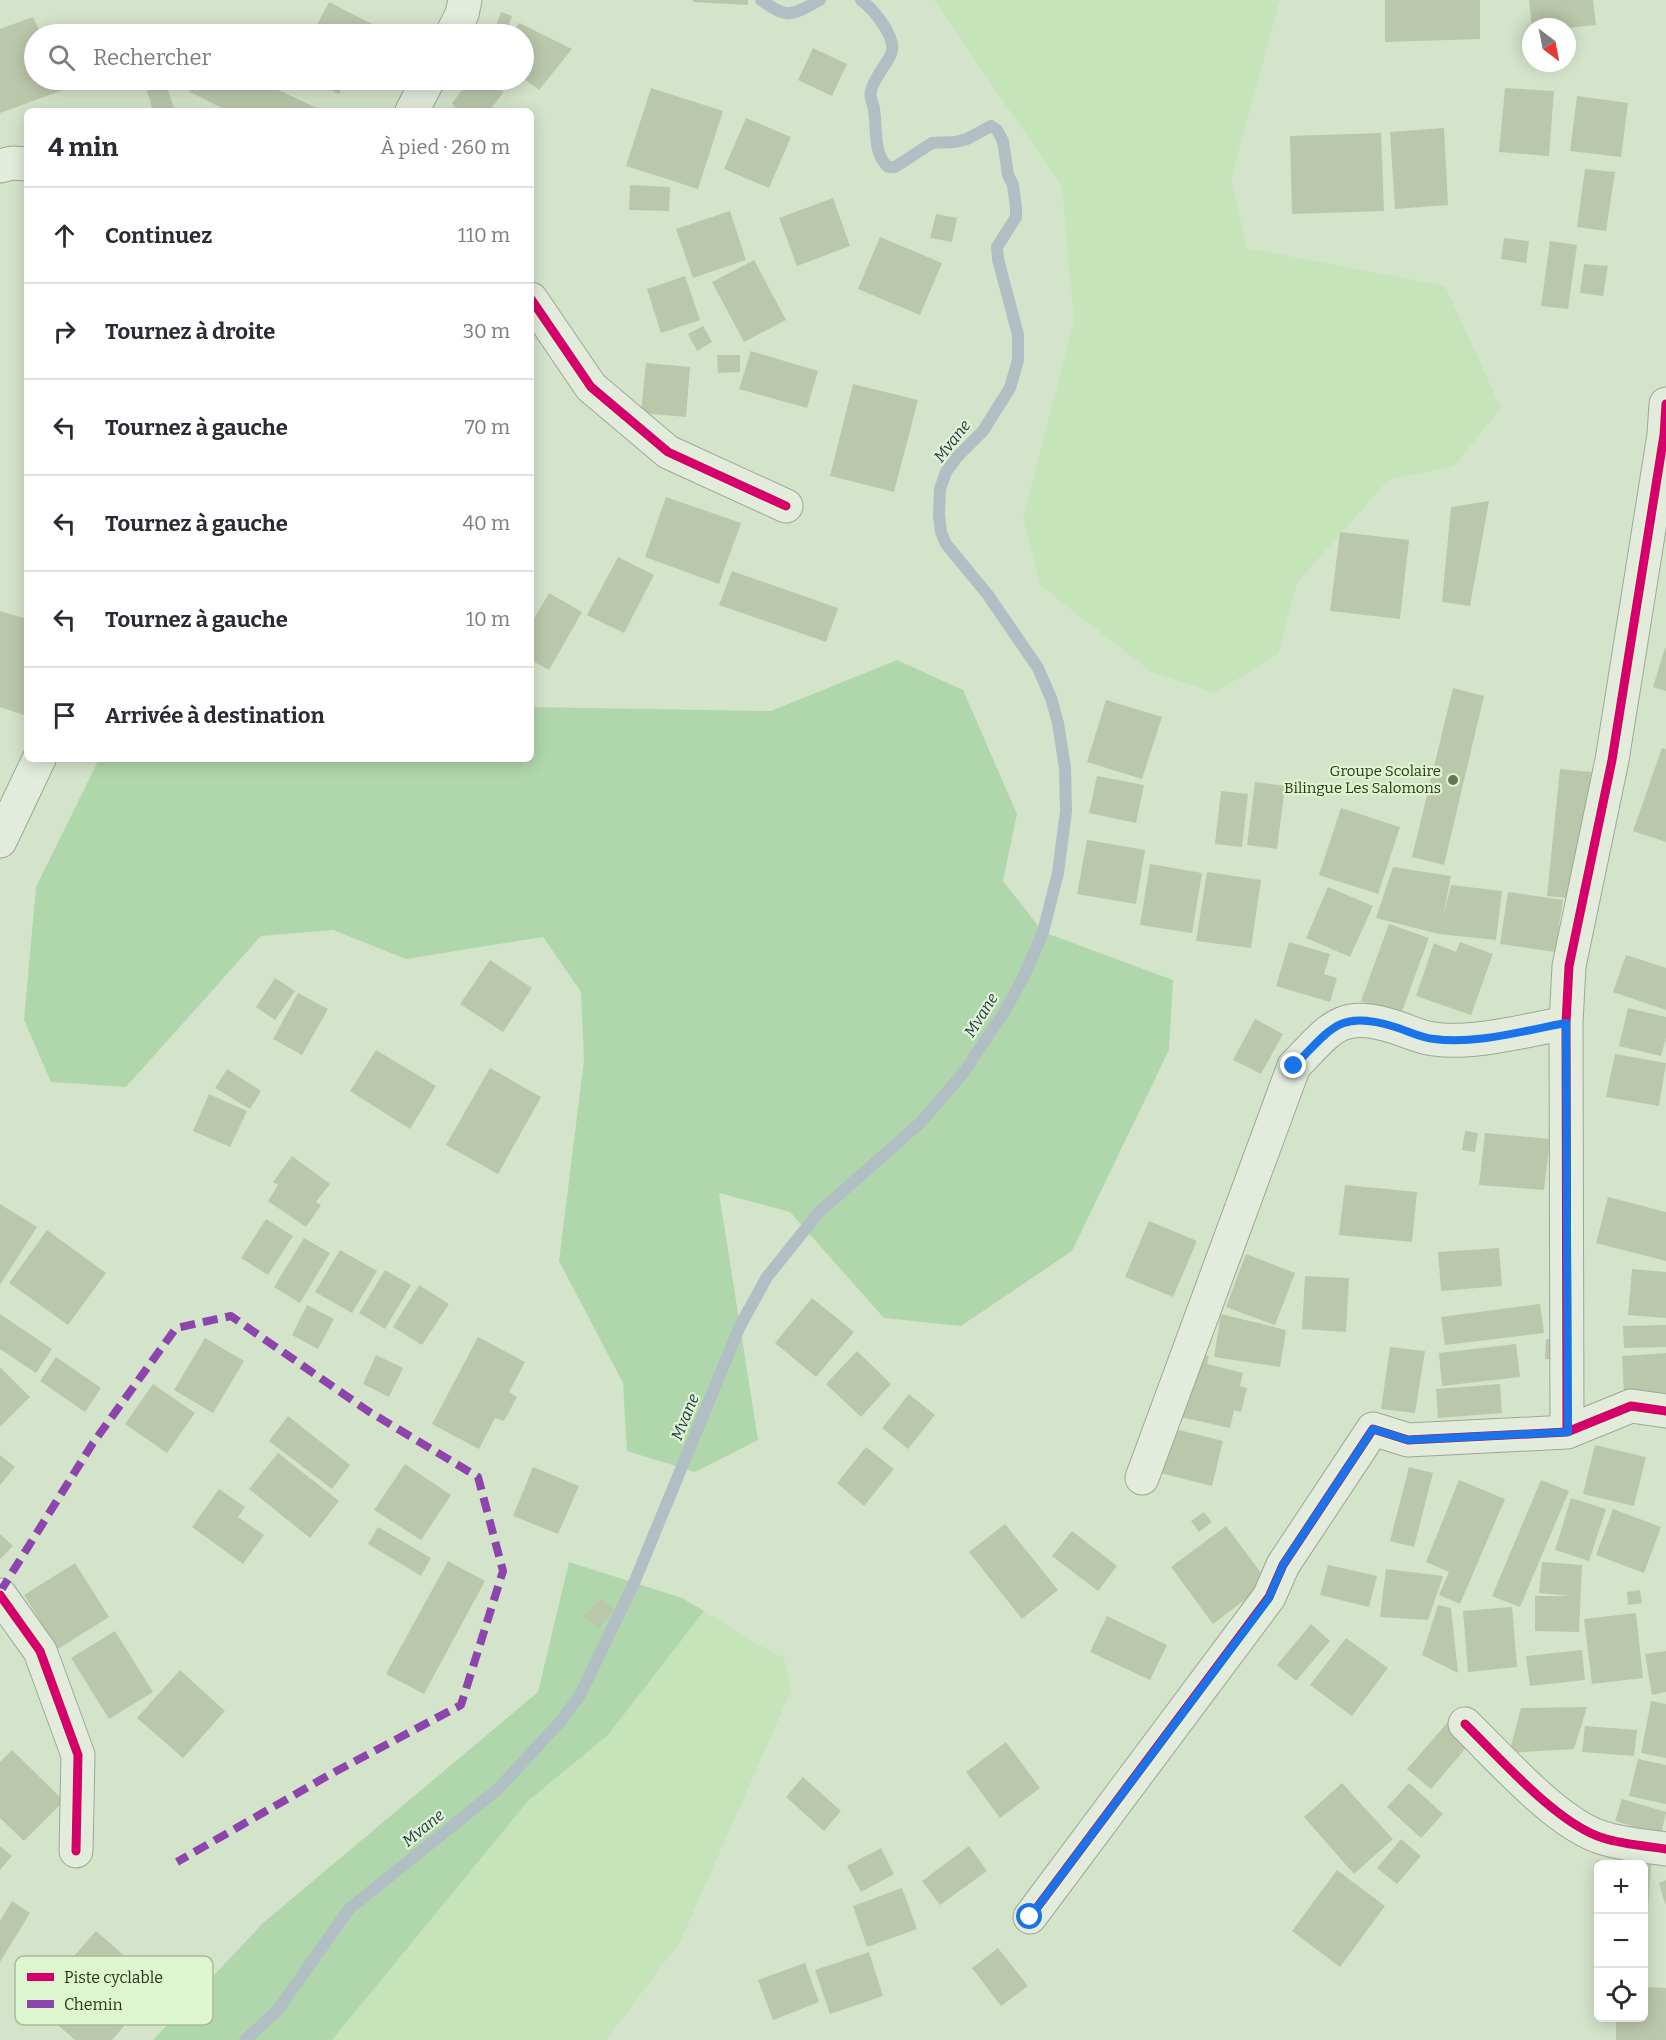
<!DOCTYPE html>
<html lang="fr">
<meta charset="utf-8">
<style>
:root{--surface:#fff;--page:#f7f7f7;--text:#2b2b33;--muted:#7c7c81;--line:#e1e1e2}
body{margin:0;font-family:Bitter,serif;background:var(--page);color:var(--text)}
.controls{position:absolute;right:18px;bottom:18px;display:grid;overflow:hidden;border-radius:9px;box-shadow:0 3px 15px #0003}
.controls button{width:54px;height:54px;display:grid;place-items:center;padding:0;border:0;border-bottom:2px solid var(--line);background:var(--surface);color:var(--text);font:30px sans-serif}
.compass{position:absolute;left:1522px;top:18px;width:54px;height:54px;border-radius:50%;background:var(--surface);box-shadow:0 3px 15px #0003;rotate:148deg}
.stop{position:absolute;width:18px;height:18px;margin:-14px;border:4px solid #1a73e8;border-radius:50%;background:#fff}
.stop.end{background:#1a73e8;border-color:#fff;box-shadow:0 2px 6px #0008}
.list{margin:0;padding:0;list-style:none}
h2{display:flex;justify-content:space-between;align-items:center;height:78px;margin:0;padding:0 24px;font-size:26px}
h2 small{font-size:20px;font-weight:400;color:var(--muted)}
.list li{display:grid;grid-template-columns:39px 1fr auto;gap:18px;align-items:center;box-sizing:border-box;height:96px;padding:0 24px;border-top:2px solid var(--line)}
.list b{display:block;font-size:22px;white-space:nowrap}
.list em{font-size:20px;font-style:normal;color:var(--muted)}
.icon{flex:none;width:33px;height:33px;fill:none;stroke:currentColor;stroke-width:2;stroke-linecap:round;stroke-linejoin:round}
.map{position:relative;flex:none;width:1666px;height:2040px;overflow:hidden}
.search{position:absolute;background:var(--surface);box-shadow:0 3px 15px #0003;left:24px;top:24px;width:510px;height:66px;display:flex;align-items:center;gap:15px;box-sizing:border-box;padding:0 21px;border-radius:33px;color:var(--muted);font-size:22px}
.panel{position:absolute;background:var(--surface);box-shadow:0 3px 15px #0003;left:24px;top:108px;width:510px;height:654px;border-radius:9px}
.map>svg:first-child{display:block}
.farmland{fill:#c6e4ba}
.green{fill:#b0d7ac}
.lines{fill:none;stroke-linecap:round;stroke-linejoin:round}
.stream{stroke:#b1bec3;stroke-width:12}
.building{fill:#bbc7ab}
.minor-casing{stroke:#9da894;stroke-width:35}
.minor{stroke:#e2ebdc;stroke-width:33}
.quiet{stroke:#8e44ad;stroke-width:8;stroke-dasharray:15 8;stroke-linecap:butt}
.cycleway-casing{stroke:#def6cf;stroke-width:13}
.cycleway{stroke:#d6006c;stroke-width:9}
.route{stroke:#1a73e8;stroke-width:8}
.poi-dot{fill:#677359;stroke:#def6cf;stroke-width:2}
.labels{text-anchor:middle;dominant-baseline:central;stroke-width:4.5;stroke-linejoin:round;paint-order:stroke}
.poi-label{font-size:15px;fill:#2c361c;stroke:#def6cf;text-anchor:end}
.water-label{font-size:16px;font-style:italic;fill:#2b3257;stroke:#def6cf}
.key{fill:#def6cf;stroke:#a9bc99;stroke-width:1.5}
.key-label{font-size:16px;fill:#2c361c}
</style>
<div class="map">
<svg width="1666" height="2040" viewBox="0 0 1666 2040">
<rect width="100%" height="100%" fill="#d4e4ca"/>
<path class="farmland" d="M 934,0 L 1280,0 L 1231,179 L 1247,248 L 1445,286 L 1501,408 L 1454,466 L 1388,480 L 1297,583 L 1278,654 L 1215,693 L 1150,671 L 1041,586 L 1023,518 L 1074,321 L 1062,187 Z
M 704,1611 L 753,1642 L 784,1658 L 791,1691 L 680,1942 L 606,2040 L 332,2040 L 528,1801 L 608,1735 Z"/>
<path class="green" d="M 897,660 L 963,690 L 1017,814 L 1003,881 L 1043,932 L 1173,980 L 1169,1050 L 1072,1251 L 961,1326 L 884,1318 L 790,1212 L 719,1193 L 758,1440 L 695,1472 L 627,1451 L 623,1383 L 559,1261 L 584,1060 L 581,992 L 543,937 L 406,959 L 333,930 L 261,936 L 126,1087 L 51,1082 L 24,1020 L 36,887 L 99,759 L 531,759 L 531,707 L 771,711 Z
M 569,1562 L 682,1598 L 704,1611 L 608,1735 L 528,1801 L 332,2040 L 153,2040 L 263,1923 L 538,1692 Z"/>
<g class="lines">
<path class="stream" d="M 761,0 C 789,20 791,15 820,0
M 245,2040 L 277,2011 L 349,1909 L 497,1790 L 560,1722 L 580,1695 L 634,1583 L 740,1326 L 767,1277 L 819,1212 L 920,1123 L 964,1072 L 1006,1009 L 1024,976 L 1043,932 L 1058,873 L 1066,811 L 1065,768 L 1058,723 L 1051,698 L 1038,668 L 988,595 L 946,544 L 941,532 L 939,515 L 940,489 L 946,472 L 957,457 L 983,431 L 993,415 L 1010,388 L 1018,360 L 1018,335 L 998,259 L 997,247 L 1016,217 L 1016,208 L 1013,185 L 1008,175 L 1003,141 L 997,130 L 991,126 L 967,139 L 955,142 L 932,143 L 895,167 L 888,167 C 873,154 877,128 874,109 C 873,103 869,98 871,91 C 874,78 885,67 891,54 C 898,38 873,9 861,0"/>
</g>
<path class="building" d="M 693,0 L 748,0 L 748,5 L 693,2 Z
M 1385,0 L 1480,0 L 1480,39 L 1385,42 Z
M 1529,0 L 1593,0 L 1596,25 L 1567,28 L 1532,27 Z
M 329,2 L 374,25 L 369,34 L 312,34 Z
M 501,12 L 512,16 L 507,30 L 496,26 Z
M 33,17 L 41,34 L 34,34 L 34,80 L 59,80 L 63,90 L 0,113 L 0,29 Z
M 519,23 L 572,49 L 539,90 L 524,79 L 524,34 L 513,34 Z
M 813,48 L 847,64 L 832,96 L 798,80 Z
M 148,80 L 165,80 L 175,111 L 153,111 L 144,81 Z
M 203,80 L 257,80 L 323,111 L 228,111 L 188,91 L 190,86 Z
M 310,80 L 346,80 L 339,94 Z
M 470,80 L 490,80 L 504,92 L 489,111 L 457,111 L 452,103 Z
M 651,88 L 723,111 L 698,189 L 626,166 Z
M 1505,88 L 1554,91 L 1549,156 L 1499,152 Z
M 1577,96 L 1628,103 L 1621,157 L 1570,151 Z
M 746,118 L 791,137 L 769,188 L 724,169 Z
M 1444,128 L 1448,205 L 1395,209 L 1390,132 Z
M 1381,133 L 1384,211 L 1292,214 L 1290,136 Z
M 1585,169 L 1615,172 L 1606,231 L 1577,227 Z
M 630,185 L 670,187 L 669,211 L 629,210 Z
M 833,198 L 850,246 L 797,266 L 779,218 Z
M 730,211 L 746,260 L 693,278 L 676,229 Z
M 936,214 L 957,218 L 952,242 L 930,238 Z
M 880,237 L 942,263 L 920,315 L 858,289 Z
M 1504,238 L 1529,241 L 1526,263 L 1501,259 Z
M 1550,241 L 1577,245 L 1568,309 L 1541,306 Z
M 754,260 L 786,320 L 744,342 L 712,282 Z
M 1584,264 L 1608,266 L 1603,296 L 1580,293 Z
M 685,276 L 700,320 L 661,333 L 647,289 Z
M 703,326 L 712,342 L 697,351 L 688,334 Z
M 751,351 L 818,371 L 807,408 L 739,389 Z
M 717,355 L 740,355 L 740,372 L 718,373 Z
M 646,363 L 690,367 L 686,417 L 641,413 Z
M 853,384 L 918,400 L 894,492 L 830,476 Z
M 666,497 L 741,523 L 719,584 L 645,557 Z
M 1489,501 L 1470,606 L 1442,602 L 1451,507 Z
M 1340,532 L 1409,540 L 1400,619 L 1330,611 Z
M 618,557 L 654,575 L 624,633 L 587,615 Z
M 732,571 L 838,608 L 826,642 L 719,605 Z
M 549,593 L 582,612 L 549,670 L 531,660 L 531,624 Z
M 0,611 L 27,619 L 27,716 L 0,707 Z
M 1665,648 L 1666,648 L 1666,691 L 1653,687 Z
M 1453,688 L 1484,696 L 1444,865 L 1412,857 Z
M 1106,700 L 1162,717 L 1142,779 L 1087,762 Z
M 1662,748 L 1666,749 L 1666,842 L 1633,831 Z
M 1560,769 L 1591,772 L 1579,899 L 1547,896 Z
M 1097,776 L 1144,785 L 1136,823 L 1089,813 Z
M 1255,782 L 1285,786 L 1277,849 L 1247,845 Z
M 1221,791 L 1248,794 L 1242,847 L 1215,844 Z
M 1341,808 L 1400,827 L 1378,894 L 1319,875 Z
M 1087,840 L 1145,850 L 1136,904 L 1077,894 Z
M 1150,864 L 1202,873 L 1192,933 L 1140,925 Z
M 1393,867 L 1451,876 L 1443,917 L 1451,885 L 1502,891 L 1496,940 L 1439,934 L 1376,918 Z
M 1207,872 L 1261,880 L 1251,948 L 1196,941 Z
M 1328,887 L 1373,906 L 1350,957 L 1306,938 Z
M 1508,892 L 1563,900 L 1555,952 L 1500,944 Z
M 1389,924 L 1429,938 L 1401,1014 L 1361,1001 Z
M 1289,942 L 1330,954 L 1324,974 L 1337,978 L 1330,1002 L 1276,986 Z
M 1460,942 L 1493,954 L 1471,1015 L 1416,996 L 1434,943 L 1456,952 Z
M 1626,955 L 1666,968 L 1666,1010 L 1613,992 Z
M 490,960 L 532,988 L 503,1032 L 460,1004 Z
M 275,978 L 295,991 L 275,1020 L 256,1007 Z
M 298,993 L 328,1009 L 302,1055 L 273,1039 Z
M 1628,1008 L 1666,1017 L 1666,1038 L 1661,1056 L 1619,1046 Z
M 1255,1019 L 1283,1034 L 1261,1074 L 1233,1060 Z
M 376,1050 L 436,1086 L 410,1129 L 350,1091 Z
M 1615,1054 L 1666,1063 L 1659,1106 L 1606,1097 Z
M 490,1068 L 541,1097 L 498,1174 L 446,1145 Z
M 227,1069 L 261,1091 L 250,1109 L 215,1088 Z
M 209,1094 L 247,1111 L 230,1147 L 193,1131 Z
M 1465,1131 L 1478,1133 L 1475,1152 L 1462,1150 Z
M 1485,1133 L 1550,1139 L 1544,1190 L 1479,1185 Z
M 292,1156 L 330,1184 L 316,1202 L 321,1205 L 306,1227 L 268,1201 L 278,1185 L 273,1182 Z
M 1345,1185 L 1417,1192 L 1412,1242 L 1339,1235 Z
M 1608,1197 L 1666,1212 L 1666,1261 L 1596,1243 Z
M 0,1204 L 37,1227 L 0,1285 Z
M 266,1219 L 293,1236 L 268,1275 L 241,1258 Z
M 1149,1221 L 1197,1241 L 1173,1297 L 1125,1277 Z
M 47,1230 L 106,1273 L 68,1325 L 9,1283 Z
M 304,1238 L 330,1253 L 300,1303 L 274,1287 Z
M 1499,1248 L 1502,1286 L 1441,1291 L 1438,1252 Z
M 340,1250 L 377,1271 L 352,1313 L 315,1292 Z
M 1246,1254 L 1295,1273 L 1275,1325 L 1226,1307 Z
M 1632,1269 L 1666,1272 L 1666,1318 L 1628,1315 Z
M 385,1270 L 411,1285 L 385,1329 L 359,1313 Z
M 1305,1276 L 1349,1278 L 1346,1332 L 1302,1329 Z
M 419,1285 L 449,1304 L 422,1345 L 393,1327 Z
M 812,1298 L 854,1332 L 816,1377 L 775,1343 Z
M 1540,1304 L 1544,1333 L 1445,1345 L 1441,1317 Z
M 307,1305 L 334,1319 L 318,1349 L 292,1335 Z
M 0,1314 L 52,1349 L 36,1373 L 0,1349 Z
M 1221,1314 L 1286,1330 L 1280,1367 L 1214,1357 Z
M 1666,1325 L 1666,1347 L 1624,1348 L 1623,1326 Z
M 478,1337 L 525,1362 L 509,1392 L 517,1397 L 504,1421 L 495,1418 L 479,1449 L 432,1424 Z
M 205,1338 L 244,1361 L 213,1413 L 174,1390 Z
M 1546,1339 L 1563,1340 L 1562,1360 L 1545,1359 Z
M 1516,1344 L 1520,1377 L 1442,1386 L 1439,1353 Z
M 1390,1347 L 1425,1351 L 1415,1413 L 1381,1409 Z
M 857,1351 L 891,1384 L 861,1417 L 826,1384 Z
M 1192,1352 L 1209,1356 L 1207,1364 L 1243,1373 L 1240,1386 L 1247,1388 L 1241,1412 L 1234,1410 L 1230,1428 L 1176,1416 Z
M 1666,1353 L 1666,1393 L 1624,1395 L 1622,1356 Z
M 376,1355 L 403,1368 L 389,1397 L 363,1384 Z
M 56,1357 L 101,1388 L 85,1412 L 40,1381 Z
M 0,1367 L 30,1397 L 0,1427 Z
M 153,1384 L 195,1413 L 167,1453 L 125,1424 Z
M 1500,1384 L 1502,1413 L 1438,1418 L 1436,1389 Z
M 909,1394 L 935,1415 L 908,1449 L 882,1428 Z
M 288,1416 L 350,1465 L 332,1489 L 269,1441 Z
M 1171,1428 L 1223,1441 L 1212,1486 L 1160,1473 Z
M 1595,1445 L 1646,1457 L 1634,1506 L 1583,1494 Z
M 866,1447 L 894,1469 L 864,1506 L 837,1483 Z
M 278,1453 L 339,1501 L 310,1538 L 249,1489 Z
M 0,1455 L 15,1467 L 0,1485 Z
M 405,1464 L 451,1495 L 421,1540 L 374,1510 Z
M 533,1467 L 579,1486 L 558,1534 L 513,1516 Z
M 1409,1467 L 1433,1473 L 1414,1547 L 1390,1541 Z
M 1459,1480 L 1505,1499 L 1460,1604 L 1439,1595 L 1449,1572 L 1426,1562 Z
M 1541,1480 L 1569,1491 L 1520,1607 L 1492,1596 Z
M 219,1489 L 245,1507 L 238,1517 L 264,1535 L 243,1564 L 192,1527 Z
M 1571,1498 L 1606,1509 L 1589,1561 L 1555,1550 Z
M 1613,1509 L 1661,1527 L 1644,1573 L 1596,1555 Z
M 1204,1512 L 1212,1522 L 1199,1532 L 1191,1521 Z
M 1005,1524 L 1058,1590 L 1022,1619 L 969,1552 Z
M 1226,1526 L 1268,1582 L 1213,1624 L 1171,1567 Z
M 378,1527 L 431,1558 L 421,1576 L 368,1544 Z
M 1072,1531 L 1117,1566 L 1098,1591 L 1052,1556 Z
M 0,1534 L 13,1546 L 0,1559 Z
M 448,1561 L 485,1581 L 424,1694 L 386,1674 Z
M 1542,1562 L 1582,1565 L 1579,1632 L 1535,1631 L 1535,1596 L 1573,1596 L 1539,1593 Z
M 75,1563 L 109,1617 L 58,1649 L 24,1595 Z
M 1328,1565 L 1377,1576 L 1369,1607 L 1320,1595 Z
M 1386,1569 L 1443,1576 L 1428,1620 L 1380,1617 Z
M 1640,1590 L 1642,1603 L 1628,1605 L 1627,1592 Z
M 601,1598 L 615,1610 L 598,1629 L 583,1616 Z
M 1438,1605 L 1451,1608 L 1458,1673 L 1422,1655 Z
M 1512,1607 L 1517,1667 L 1468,1672 L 1463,1611 Z
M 1636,1613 L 1643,1678 L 1592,1684 L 1584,1619 Z
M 1107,1616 L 1167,1645 L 1150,1680 L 1090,1652 Z
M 1311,1624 L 1330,1641 L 1296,1681 L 1277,1665 Z
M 115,1631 L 153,1692 L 109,1719 L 71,1658 Z
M 1346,1638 L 1388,1668 L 1352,1716 L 1310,1685 Z
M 1582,1650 L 1585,1680 L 1530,1686 L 1526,1656 Z
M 1666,1651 L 1666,1692 L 1652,1695 L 1645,1654 Z
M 180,1670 L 225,1711 L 183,1758 L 137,1718 Z
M 1651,1701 L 1666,1704 L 1666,1758 L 1641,1753 Z
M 1587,1707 L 1574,1749 L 1509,1753 L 1521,1708 Z
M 1448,1722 L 1471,1742 L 1431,1789 L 1407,1769 Z
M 1585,1726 L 1637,1730 L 1634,1756 L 1582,1752 Z
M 1006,1742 L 1040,1788 L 1000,1818 L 966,1772 Z
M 12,1750 L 64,1801 L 24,1841 L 0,1818 L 0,1762 Z
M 1638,1759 L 1666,1765 L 1666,1804 L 1629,1796 Z
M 803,1777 L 841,1811 L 824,1831 L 786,1797 Z
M 1342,1783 L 1393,1839 L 1354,1874 L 1304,1817 Z
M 1409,1783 L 1443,1814 L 1421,1838 L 1387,1807 Z
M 1622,1799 L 1666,1812 L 1661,1835 L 1615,1821 Z
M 1401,1839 L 1421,1856 L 1397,1884 L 1377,1868 Z
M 0,1846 L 12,1856 L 0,1870 Z
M 969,1846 L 987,1871 L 940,1905 L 922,1881 Z
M 881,1848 L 894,1874 L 861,1892 L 847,1866 Z
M 1597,1860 L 1632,1863 L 1632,1864 L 1598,1864 L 1598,1907 L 1594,1907 Z
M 1644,1864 L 1651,1864 L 1648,1910 L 1644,1910 Z
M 1337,1870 L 1385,1906 L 1340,1967 L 1292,1931 Z
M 1666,1880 L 1666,1904 L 1665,1904 L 1659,1883 Z
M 902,1888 L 917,1929 L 867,1947 L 853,1906 Z
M 12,1901 L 30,1913 L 0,1962 L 0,1921 Z
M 96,1931 L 159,1986 L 112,2040 L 75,2040 L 33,2003 Z
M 998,1948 L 1028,1986 L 1001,2006 L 972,1968 Z
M 869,1952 L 883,1996 L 830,2014 L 815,1970 Z
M 805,1963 L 819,2002 L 773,2020 L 758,1980 Z
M 1644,1987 L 1666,1988 L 1666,2040 L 1616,2040 L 1616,2018 L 1644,2018 Z"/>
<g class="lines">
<g class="minor-casing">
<path id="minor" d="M 452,34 L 462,14 L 465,0
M 412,111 L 428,80
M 0,166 L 12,163 L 27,164
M 531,299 L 591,387 L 668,452 L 786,506
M 0,841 L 39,759
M 1567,1432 L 1566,1023 L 1569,966 L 1612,760 L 1664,435 L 1666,404
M 1142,1478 L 1294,1066 C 1331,1029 1339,1009 1395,1027 C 1408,1031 1421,1038 1434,1039 C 1473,1045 1527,1030 1566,1023
M 0,1595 L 40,1651 L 78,1755 L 76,1851
M 1465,1724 C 1500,1758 1557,1824 1603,1838 C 1622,1844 1645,1846 1666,1849
M 1030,1917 L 1269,1597 L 1283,1565 L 1373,1429 L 1408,1440 L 1567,1432 L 1631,1406 L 1666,1411"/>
</g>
<use href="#minor" class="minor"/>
<path class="quiet" d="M 0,1592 L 93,1443 L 176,1328 L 231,1316 L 368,1411 L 478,1477 L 503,1571 L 461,1705 L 329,1775 L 177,1862"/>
<g class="cycleway-casing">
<path id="cycleway" d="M 531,299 L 591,387 L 668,452 L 786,506
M 1567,1432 L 1566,1023 L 1569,966 L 1612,760 L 1664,435 L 1666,404
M 0,1595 L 40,1651 L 78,1755 L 76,1851
M 1465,1724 C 1500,1758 1557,1824 1603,1838 C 1622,1844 1645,1846 1666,1849
M 1030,1917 L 1269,1597 L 1283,1565 L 1373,1429 L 1408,1440 L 1567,1432 L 1631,1406 L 1666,1411"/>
</g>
<use href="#cycleway" class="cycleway"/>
</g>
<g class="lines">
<path class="route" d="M 1030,1917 L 1269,1598 L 1283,1565 L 1373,1429 L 1408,1440 L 1568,1432 L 1566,1023 C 1526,1030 1475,1045 1434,1039 C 1422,1038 1408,1031 1395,1027 C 1339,1009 1331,1029 1294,1066"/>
</g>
<circle class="poi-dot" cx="1453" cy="780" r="6"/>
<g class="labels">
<g class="poi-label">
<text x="1441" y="771">Groupe Scolaire<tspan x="1441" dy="17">Bilingue Les Salomons</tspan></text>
</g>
<g class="water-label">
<text transform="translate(952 441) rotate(-52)">Mvane</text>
<text transform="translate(981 1015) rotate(-58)">Mvane</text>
<text transform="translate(685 1417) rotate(-68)">Mvane</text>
<text transform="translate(423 1828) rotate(-39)">Mvane</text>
</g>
</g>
<rect x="15" y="1956" width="198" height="69" rx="9" class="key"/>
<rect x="27" y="1973" width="27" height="8" fill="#d6006c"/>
<rect x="27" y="2000" width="27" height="8" fill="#8e44ad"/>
<g class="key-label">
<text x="64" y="1983">Piste cyclable</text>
<text x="64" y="2010">Chemin</text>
</g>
</svg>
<div class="controls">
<button>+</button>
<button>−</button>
<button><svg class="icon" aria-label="locate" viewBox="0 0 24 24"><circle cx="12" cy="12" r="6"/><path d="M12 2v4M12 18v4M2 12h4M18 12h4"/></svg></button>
</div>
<svg class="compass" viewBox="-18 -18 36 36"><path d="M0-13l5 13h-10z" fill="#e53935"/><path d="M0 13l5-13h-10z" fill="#7c7c81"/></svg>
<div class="stop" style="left:1030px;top:1917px"></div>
<div class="stop end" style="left:1294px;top:1066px"></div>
<div class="search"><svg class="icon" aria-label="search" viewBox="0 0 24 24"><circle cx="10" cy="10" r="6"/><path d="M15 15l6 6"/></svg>Rechercher</div>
<section class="panel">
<h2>4 min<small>À pied · 260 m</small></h2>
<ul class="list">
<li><svg class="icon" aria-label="ahead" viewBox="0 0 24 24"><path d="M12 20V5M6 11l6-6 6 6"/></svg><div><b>Continuez</b></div><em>110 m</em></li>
<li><svg class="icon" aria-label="right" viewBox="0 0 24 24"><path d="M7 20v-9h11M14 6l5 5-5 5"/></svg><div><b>Tournez à droite</b></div><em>30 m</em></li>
<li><svg class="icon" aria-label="left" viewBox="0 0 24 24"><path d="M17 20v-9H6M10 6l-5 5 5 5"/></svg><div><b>Tournez à gauche</b></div><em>70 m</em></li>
<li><svg class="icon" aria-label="left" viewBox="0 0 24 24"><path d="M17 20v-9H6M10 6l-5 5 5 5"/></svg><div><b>Tournez à gauche</b></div><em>40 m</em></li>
<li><svg class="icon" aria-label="left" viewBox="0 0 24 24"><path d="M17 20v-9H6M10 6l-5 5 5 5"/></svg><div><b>Tournez à gauche</b></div><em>10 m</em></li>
<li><svg class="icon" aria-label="arrive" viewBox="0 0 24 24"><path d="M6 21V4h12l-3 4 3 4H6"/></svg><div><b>Arrivée à destination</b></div></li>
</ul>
</section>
</div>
